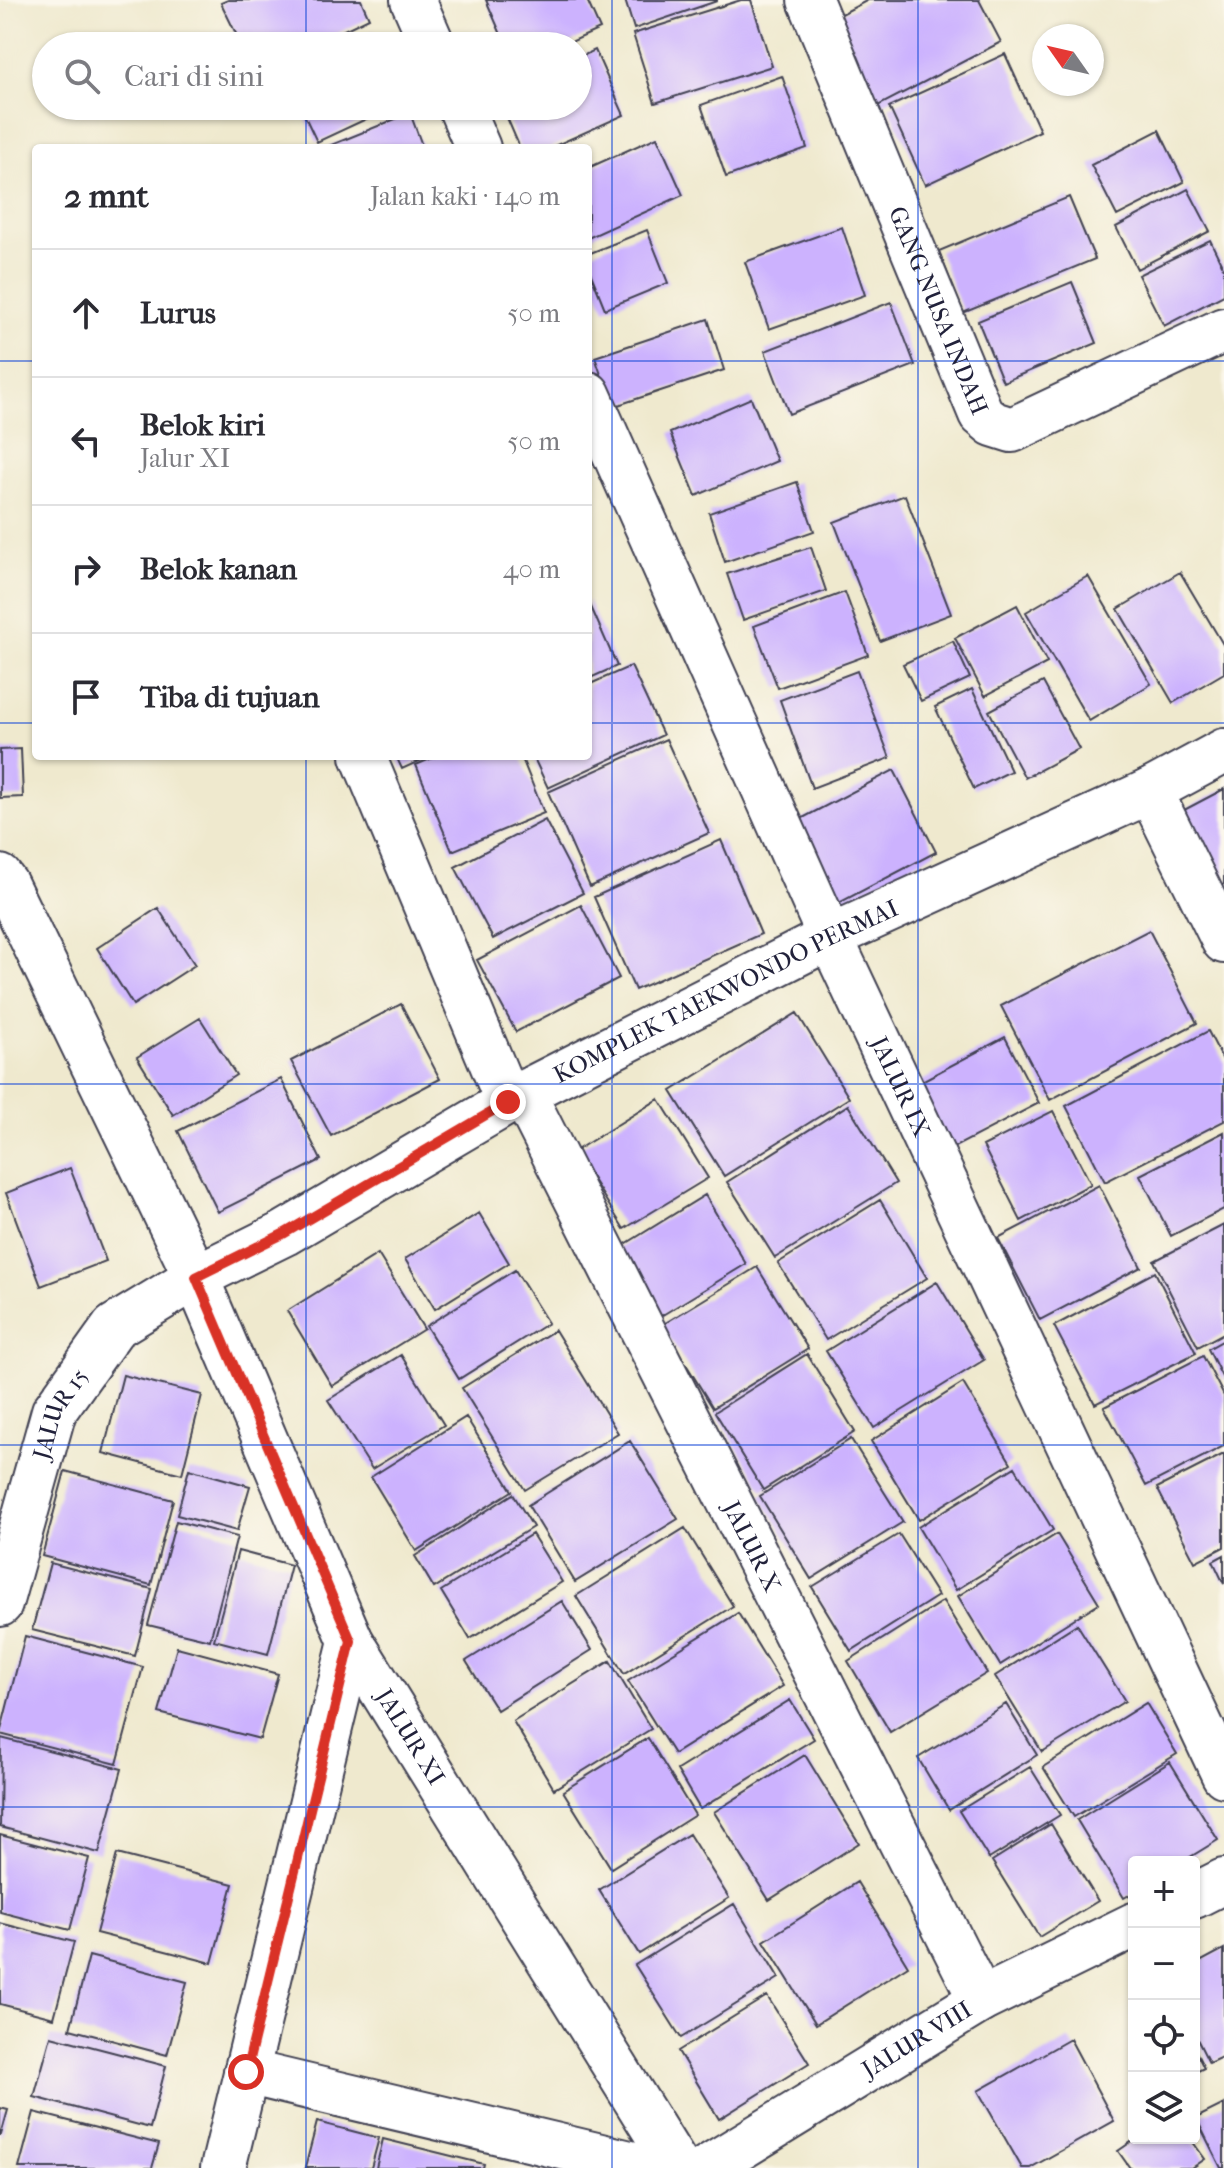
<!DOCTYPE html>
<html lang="id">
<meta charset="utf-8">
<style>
:root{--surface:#fff;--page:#f2f2f3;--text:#2b2b33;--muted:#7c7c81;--line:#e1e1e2}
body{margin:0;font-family:"IM FELL French Canon",serif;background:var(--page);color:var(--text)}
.controls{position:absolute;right:24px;bottom:24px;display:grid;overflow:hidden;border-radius:8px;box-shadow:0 2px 6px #0004}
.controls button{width:72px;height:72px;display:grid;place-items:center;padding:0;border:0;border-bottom:2px solid var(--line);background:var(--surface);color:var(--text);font:40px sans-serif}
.compass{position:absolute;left:1032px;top:24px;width:72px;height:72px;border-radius:50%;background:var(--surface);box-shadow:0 2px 6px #0004;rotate:304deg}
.stop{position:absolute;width:24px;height:24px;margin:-18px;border:6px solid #d93025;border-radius:50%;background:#fff}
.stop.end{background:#d93025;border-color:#fff;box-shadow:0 2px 8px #0008}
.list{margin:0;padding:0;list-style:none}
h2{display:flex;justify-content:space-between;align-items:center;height:104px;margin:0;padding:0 32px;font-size:34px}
h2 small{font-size:26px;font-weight:400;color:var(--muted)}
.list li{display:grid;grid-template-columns:52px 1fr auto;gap:24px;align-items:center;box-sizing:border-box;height:128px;padding:0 32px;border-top:2px solid var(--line)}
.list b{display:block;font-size:30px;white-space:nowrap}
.list p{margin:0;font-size:26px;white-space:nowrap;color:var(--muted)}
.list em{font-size:26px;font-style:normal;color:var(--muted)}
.icon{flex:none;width:44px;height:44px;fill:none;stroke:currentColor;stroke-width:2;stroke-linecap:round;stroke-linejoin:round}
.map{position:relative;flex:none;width:1224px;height:2168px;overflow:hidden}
.search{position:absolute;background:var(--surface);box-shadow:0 2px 6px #0004;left:32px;top:32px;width:560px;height:88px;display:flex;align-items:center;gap:20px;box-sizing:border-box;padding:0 28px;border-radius:44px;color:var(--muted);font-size:30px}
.panel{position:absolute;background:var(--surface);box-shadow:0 2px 6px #0004;left:32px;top:144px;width:560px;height:616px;border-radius:8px}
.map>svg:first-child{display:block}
.building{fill:#ccb2fe}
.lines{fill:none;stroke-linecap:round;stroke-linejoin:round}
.minor-casing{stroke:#414051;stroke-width:48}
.minor{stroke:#fff;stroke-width:44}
.route{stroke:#d93025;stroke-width:10}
.grid{fill:none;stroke:#1d4ed8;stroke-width:2;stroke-opacity:0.55}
.labels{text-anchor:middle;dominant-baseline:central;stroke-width:8;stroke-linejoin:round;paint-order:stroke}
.street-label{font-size:24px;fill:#22223b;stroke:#fbf7ec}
</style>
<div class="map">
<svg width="1224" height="2168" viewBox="0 0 1224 2168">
<rect width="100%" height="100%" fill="#fbf7ec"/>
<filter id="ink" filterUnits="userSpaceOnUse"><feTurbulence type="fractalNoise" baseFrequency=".0125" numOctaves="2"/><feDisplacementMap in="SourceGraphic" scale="16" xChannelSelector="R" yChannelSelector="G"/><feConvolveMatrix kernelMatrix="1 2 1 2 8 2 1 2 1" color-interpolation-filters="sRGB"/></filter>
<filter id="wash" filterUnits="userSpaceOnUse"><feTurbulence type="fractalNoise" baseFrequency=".006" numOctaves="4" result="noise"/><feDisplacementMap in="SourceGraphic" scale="32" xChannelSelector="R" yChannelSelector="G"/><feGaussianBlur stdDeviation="1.8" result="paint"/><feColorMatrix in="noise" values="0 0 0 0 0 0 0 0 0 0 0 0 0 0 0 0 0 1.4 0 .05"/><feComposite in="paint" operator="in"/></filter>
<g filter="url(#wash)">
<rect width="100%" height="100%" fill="#efe9ce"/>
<g id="blocks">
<path class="building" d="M 228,0 L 361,0 L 369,18 L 311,46 L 242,46 L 221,3 Z
M 486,0 L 587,0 L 600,29 L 562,46 L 506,46 Z
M 625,0 L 717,0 L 717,1 L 634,29 Z
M 741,0 L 751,0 L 772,66 L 655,103 L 633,34 Z
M 868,0 L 979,0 L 1001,42 L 878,106 L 834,18 Z
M 374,31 L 381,46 L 343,46 Z
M 595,50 L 624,115 L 550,148 L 520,148 L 502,106 L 578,106 L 578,58 Z
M 1005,54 L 1040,131 L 925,185 L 889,107 Z
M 782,76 L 807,148 L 726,177 L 701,105 Z
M 300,106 L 394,106 L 317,142 Z
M 410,113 L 423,148 L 324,148 Z
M 1159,130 L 1184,182 L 1117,216 L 1091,165 Z
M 657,137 L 683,195 L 588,238 L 588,168 Z
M 1188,189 L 1210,231 L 1137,269 L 1116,227 Z
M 1069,197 L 1095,259 L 963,313 L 939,251 Z
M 842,227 L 865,295 L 769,329 L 745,262 Z
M 647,230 L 668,283 L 605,309 L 588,267 L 588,254 Z
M 1210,240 L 1224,269 L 1224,295 L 1164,326 L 1138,275 Z
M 1072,282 L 1097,343 L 1003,382 L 978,321 Z
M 891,302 L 915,365 L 789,414 L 765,351 Z
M 708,319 L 724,370 L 612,407 L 595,357 Z
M 751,398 L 777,461 L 696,496 L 670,433 Z
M 797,482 L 814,531 L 725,562 L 709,513 Z
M 905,495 L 951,614 L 880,641 L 834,522 Z
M 811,547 L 826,591 L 743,620 L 727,574 Z
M 1180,572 L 1224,646 L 1224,673 L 1173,703 L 1118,609 Z
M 1088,576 L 1151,684 L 1089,721 L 1026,612 Z
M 845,592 L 868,655 L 778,688 L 754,626 Z
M 588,600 L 617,666 L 588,679 Z
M 1017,605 L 1047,663 L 985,696 L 955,638 Z
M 953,641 L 970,678 L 921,701 L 903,664 Z
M 631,666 L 663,735 L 548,788 L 533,756 L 588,756 L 588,685 Z
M 857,671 L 890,758 L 812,788 L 780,700 Z
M 1043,682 L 1079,749 L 1025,778 L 989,711 Z
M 972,689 L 1011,771 L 974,789 L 935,707 Z
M 666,739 L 709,833 L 590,887 L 548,792 Z
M 21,749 L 23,797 L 0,798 L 0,750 Z
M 396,756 L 430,756 L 402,769 Z
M 437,756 L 521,756 L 544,813 L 452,851 L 416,765 Z
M 894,770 L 936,852 L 839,903 L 797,821 Z
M 1224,789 L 1224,884 L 1208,893 L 1169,818 Z
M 545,820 L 583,893 L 493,939 L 455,867 Z
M 721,840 L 761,934 L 635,990 L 594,897 Z
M 581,905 L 619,978 L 516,1032 L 477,960 Z
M 158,908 L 195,965 L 133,1005 L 97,948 Z
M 1149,930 L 1197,1023 L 1050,1100 L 1001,1006 Z
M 401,1004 L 440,1079 L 331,1136 L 291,1061 Z
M 797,1013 L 849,1098 L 724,1176 L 671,1091 Z
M 200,1018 L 236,1075 L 173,1115 L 137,1057 Z
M 1208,1031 L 1224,1062 L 1224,1121 L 1105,1182 L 1066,1106 Z
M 1005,1037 L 1039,1103 L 949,1150 L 916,1084 Z
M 281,1079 L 321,1160 L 218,1212 L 178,1131 Z
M 659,1099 L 708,1178 L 624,1229 L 575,1151 Z
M 848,1105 L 896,1183 L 775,1258 L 727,1182 Z
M 1053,1111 L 1091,1184 L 1021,1221 L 983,1146 Z
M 1224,1132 L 1224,1209 L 1171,1236 L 1140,1175 Z
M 70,1168 L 106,1261 L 41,1286 L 6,1193 Z
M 1099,1185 L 1141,1267 L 1040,1320 L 998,1238 Z
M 705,1195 L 746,1264 L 661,1316 L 619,1248 Z
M 880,1200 L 927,1278 L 826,1340 L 778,1263 Z
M 479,1213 L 509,1263 L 435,1309 L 405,1259 Z
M 1224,1225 L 1224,1333 L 1198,1347 L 1154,1261 Z
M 378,1254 L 424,1329 L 332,1386 L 287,1311 Z
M 757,1267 L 808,1349 L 713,1408 L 662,1325 Z
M 515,1270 L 548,1323 L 459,1379 L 426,1326 Z
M 1155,1272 L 1196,1353 L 1095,1404 L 1054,1326 Z
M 937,1282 L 984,1360 L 874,1428 L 826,1351 Z
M 555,1330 L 618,1433 L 525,1490 L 462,1388 Z
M 1224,1340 L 1224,1381 L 1208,1349 Z
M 807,1354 L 855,1432 L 763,1490 L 715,1412 Z
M 401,1355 L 444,1425 L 372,1469 L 328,1400 Z
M 1203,1356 L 1224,1396 L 1224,1446 L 1146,1486 L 1104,1407 Z
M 123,1375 L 202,1395 L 182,1474 L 103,1453 Z
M 963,1383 L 1011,1463 L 919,1520 L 871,1441 Z
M 466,1417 L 512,1491 L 416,1551 L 371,1477 Z
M 851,1439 L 903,1522 L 811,1579 L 760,1496 Z
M 630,1441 L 678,1519 L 575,1582 L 528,1505 Z
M 1224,1454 L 1224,1547 L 1195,1562 L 1157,1488 Z
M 1015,1467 L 1053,1530 L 956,1590 L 918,1527 Z
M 189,1469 L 250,1486 L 237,1531 L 177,1515 Z
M 65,1471 L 173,1500 L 151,1585 L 42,1556 Z
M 513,1494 L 533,1527 L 434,1588 L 415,1556 Z
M 176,1521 L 237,1537 L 210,1640 L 148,1625 Z
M 685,1528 L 733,1606 L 624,1674 L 576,1596 Z
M 532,1534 L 562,1582 L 470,1639 L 441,1591 Z
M 899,1534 L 938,1596 L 851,1651 L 812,1587 Z
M 1057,1534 L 1099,1603 L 1000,1665 L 958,1596 Z
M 238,1551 L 291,1565 L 268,1654 L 214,1640 Z
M 1224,1555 L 1224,1584 L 1213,1561 Z
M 50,1563 L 152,1589 L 135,1656 L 32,1630 Z
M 562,1601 L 592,1650 L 497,1710 L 466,1661 Z
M 943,1601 L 987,1673 L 890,1732 L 848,1661 Z
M 738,1613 L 783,1686 L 674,1754 L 628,1681 Z
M 1077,1624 L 1125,1701 L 1042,1752 L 995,1676 Z
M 25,1636 L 143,1667 L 117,1764 L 0,1734 Z
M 177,1647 L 278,1674 L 260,1739 L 159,1713 Z
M 610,1661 L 651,1729 L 554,1789 L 513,1721 Z
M 790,1700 L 814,1739 L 700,1809 L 677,1770 Z
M 1146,1703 L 1177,1754 L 1074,1817 L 1043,1767 Z
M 1006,1704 L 1037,1755 L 949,1810 L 918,1758 Z
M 1,1738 L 122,1769 L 99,1853 L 0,1827 Z
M 648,1738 L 695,1815 L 611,1868 L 563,1791 Z
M 805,1755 L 859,1843 L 769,1900 L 714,1812 Z
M 1170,1762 L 1218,1840 L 1182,1862 L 1134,1862 L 1134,1892 L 1124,1898 L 1077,1820 Z
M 1030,1767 L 1060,1815 L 989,1859 L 959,1811 Z
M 1051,1824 L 1098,1901 L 1039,1937 L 992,1861 Z
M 689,1834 L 729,1898 L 639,1954 L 599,1890 Z
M 0,1835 L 89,1858 L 70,1930 L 0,1912 Z
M 117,1854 L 233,1884 L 212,1963 L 96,1933 Z
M 857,1882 L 908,1966 L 816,2024 L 764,1941 Z
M 734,1904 L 779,1978 L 681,2038 L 635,1965 Z
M 0,1923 L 74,1942 L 54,2018 L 0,2004 Z
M 1224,1949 L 1224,2056 L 1209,2063 L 1194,2033 L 1194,1965 Z
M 89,1956 L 187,1982 L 167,2055 L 70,2029 Z
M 767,1996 L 809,2063 L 719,2119 L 678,2051 Z
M 51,2036 L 166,2066 L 150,2128 L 34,2097 Z
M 1070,2039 L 1114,2121 L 1030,2168 L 1022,2168 L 978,2091 Z
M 1194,2048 L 1204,2068 L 1194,2073 Z
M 1224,2104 L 1224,2168 L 1221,2168 L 1196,2118 Z
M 0,2108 L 8,2110 L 1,2135 L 0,2135 Z
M 34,2112 L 159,2144 L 152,2168 L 19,2168 Z
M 317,2122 L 379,2138 L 371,2168 L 305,2168 Z
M 1137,2138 L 1190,2138 L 1205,2159 L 1192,2168 L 1130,2168 L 1118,2151 Z
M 383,2139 L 484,2164 L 483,2168 L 376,2168 Z"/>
</g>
</g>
<g filter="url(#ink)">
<use href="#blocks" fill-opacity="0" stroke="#414051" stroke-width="2"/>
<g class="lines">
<g class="minor-casing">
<g id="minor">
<path d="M 413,0 L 433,46"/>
<path id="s1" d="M 810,0 L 981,414 L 993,424 L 1012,430 L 1224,330"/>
<path d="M 460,106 L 478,148"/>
<path id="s2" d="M 588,394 L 830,937 L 1224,1775"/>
<path d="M 363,756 L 508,1102"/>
<path d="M 1150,791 L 1224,941"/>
<path id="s3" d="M 0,877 L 6,885 L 196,1277 L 351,1641 L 678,2168"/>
<path id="s4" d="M 523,1093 L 981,2000"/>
<path id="s5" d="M 0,1604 L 54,1411 L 114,1327 L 196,1277 L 285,1233 L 523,1093 L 830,937 L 1150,791 L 1224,751"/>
<path d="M 1194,1896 L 1224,1881"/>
<path d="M 246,2072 L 651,2168"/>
<path d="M 223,2168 L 351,1641"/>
<path id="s6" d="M 707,2168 L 981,2000 L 1134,1925"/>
</g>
</g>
<use href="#minor" class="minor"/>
</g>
</g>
<g class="lines" filter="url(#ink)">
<path class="route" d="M 246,2072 L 351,1641 L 196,1277 L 285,1233 L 508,1102"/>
</g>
<path class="grid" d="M 306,0 L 306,46M 612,0 L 612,2168M 918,0 L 918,2168M 306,106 L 306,148M 0,361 L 36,361M 588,361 L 1224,361M 0,723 L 36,723M 588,723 L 1224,723M 306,756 L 306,2168M 0,1084 L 1224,1084M 0,1445 L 1224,1445M 0,1807 L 1224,1807"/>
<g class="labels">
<g class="street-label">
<text stroke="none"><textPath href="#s1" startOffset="336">GANG NUSA INDAH</textPath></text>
<text stroke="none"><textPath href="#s5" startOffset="1002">KOMPLEK TAEKWONDO PERMAI</textPath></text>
<text stroke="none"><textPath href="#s2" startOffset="760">JALUR IX</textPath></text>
<text stroke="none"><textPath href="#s5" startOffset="200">JALUR 15</textPath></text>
<text stroke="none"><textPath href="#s4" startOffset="508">JALUR X</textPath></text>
<text stroke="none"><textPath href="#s3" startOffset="954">JALUR XI</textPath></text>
<text stroke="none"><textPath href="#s6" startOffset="246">JALUR VIII</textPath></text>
</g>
</g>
</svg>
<div class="controls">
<button>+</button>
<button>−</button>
<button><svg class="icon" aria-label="locate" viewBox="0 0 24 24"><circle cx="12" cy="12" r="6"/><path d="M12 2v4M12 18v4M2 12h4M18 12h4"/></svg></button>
<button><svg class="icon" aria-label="layers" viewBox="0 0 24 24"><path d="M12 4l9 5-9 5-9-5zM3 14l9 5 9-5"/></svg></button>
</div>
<svg class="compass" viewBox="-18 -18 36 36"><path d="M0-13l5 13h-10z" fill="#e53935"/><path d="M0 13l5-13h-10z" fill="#7c7c81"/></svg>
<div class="stop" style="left:246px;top:2072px"></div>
<div class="stop end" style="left:508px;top:1102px"></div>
<div class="search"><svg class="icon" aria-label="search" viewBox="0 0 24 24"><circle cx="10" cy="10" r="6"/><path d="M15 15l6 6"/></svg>Cari di sini</div>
<section class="panel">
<h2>2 mnt<small>Jalan kaki · 140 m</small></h2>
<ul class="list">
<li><svg class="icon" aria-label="ahead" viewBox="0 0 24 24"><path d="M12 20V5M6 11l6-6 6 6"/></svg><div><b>Lurus</b></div><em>50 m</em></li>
<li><svg class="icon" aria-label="left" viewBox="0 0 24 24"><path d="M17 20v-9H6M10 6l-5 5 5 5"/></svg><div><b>Belok kiri</b><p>Jalur XI</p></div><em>50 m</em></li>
<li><svg class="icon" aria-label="right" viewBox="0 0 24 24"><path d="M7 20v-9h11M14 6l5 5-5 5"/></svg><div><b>Belok kanan</b></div><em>40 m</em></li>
<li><svg class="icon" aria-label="arrive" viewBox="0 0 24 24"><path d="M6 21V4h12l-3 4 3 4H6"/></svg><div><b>Tiba di tujuan</b></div></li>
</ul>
</section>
</div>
